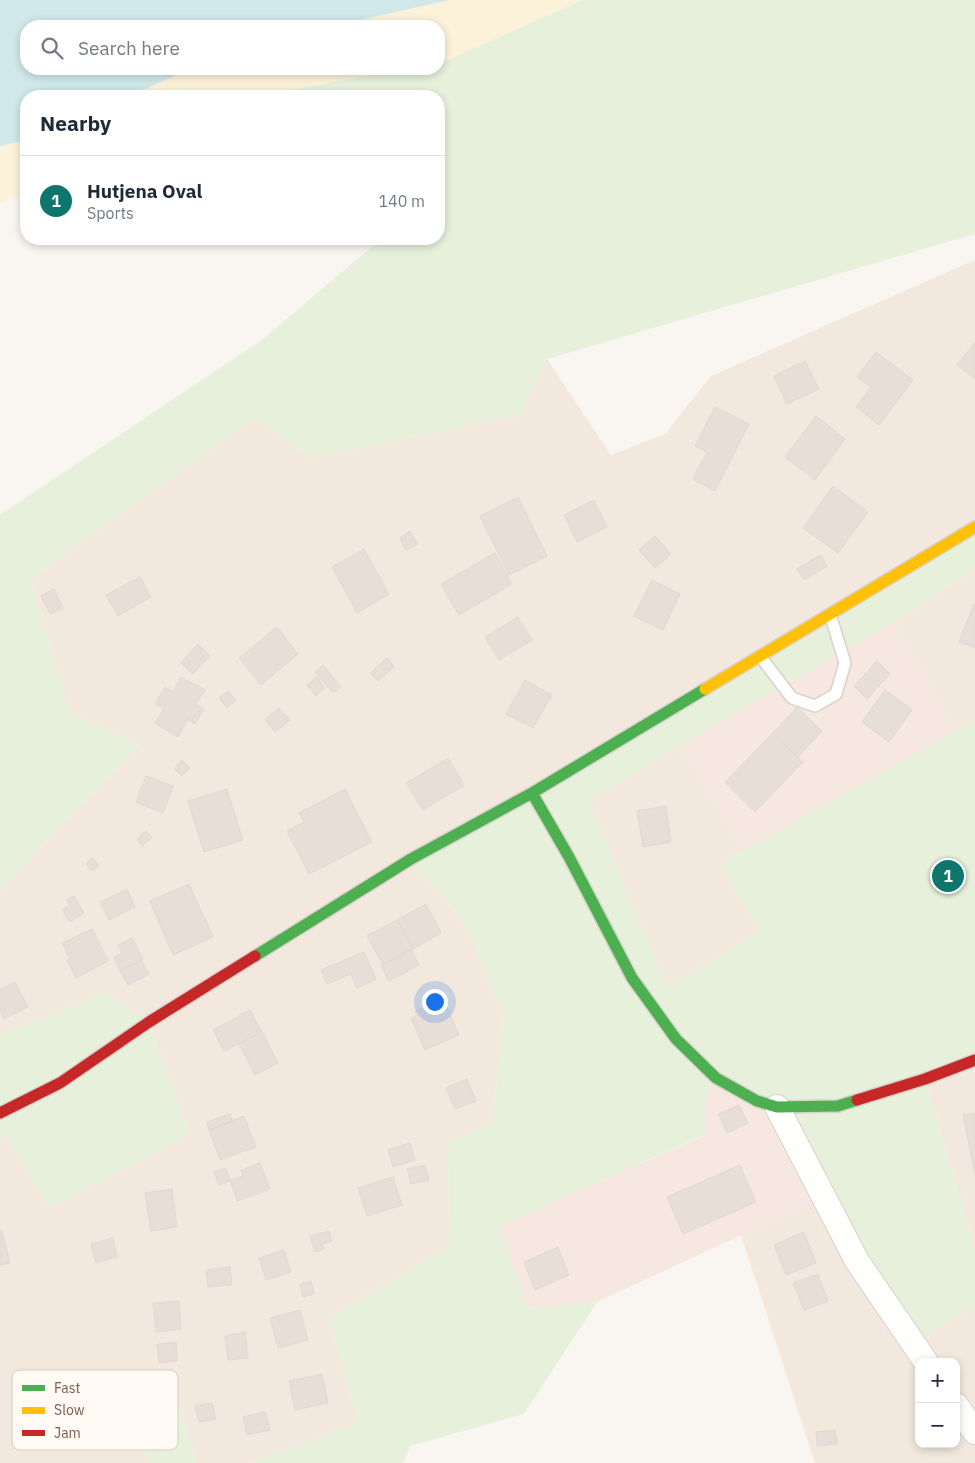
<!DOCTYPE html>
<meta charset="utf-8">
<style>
:root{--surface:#fff;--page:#f2f2f3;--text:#1f2937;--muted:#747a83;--line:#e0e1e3;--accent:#0f766e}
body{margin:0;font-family:"IBM Plex Sans",sans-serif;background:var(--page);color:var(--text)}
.controls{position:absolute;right:15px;bottom:15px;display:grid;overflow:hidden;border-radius:10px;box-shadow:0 2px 8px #0003}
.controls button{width:45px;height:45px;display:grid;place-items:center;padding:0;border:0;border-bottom:1px solid var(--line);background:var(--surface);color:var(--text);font:25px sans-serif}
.you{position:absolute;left:434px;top:1001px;width:18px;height:18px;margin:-12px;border:4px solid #fff;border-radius:50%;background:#1a73e8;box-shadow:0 0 0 8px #1a73e833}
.badge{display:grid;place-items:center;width:32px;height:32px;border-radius:50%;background:var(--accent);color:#fff;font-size:16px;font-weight:700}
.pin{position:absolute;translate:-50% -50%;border:2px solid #fff;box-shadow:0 1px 5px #0006}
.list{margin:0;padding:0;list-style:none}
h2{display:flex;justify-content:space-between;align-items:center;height:65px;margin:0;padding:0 20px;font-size:21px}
h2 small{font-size:16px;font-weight:400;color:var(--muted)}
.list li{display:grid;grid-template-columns:32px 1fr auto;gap:15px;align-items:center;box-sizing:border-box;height:90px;padding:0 20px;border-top:1px solid var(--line)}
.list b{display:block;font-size:19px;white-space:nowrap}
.list p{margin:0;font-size:16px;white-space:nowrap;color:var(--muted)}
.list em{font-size:16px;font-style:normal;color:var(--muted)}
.icon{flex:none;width:28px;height:28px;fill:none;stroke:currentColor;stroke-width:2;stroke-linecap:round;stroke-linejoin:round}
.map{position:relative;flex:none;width:975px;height:1463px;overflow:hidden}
.search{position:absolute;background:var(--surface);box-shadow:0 2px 8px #0003;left:20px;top:20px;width:425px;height:55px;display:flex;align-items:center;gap:12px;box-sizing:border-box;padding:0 18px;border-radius:20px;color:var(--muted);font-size:19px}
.panel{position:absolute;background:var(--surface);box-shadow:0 2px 8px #0003;left:20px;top:90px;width:425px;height:155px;border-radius:20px}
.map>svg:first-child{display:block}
.residential{fill:#f2e8de;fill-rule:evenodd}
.commercial{fill:#f6e8e1}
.green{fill:#e7f0db}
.sand{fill:#fbf2d9}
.water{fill:#d0e8ea}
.building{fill:#e6ded7;stroke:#e2d8d2}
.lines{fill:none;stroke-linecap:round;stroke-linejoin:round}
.lane-casing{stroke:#d7d1cb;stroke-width:14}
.street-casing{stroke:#d7d1cb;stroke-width:26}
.fast-casing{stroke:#d9d2cb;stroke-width:14}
.slow-casing{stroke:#d9d2cb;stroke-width:14}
.jam-casing{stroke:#d9d2cb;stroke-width:14}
.lane{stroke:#fefefd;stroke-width:11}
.street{stroke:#fefefd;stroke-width:24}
.fast{stroke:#4caf50;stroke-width:11}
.slow{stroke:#ffc107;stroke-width:11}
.jam{stroke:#c62828;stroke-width:11}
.key{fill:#fffaf3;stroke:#d7cbc1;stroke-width:1}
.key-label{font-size:14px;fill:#7a5c4d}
</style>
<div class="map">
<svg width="975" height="1463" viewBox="0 0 975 1463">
<rect width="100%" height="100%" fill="#f9f5f0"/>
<path class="residential" d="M 975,260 L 975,527 L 411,859 L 466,926 L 504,1016 L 492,1123 L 448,1143 L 449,1247 L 329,1318 L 358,1422 L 252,1463 L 197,1463 L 177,1401 L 148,1463 L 0,1463 L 0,1140 L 7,1135 L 189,1135 L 149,1022 L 105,993 L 0,1036 L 0,890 L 139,745 L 69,713 L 30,579 L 256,416 L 309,458 L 520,415 L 547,359 L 611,455 L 665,434 L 711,376 Z
M 975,568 L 975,720 L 956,731 L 892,623 Z
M 682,744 L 744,850 L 721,863 L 759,932 L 667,988 L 588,800 Z
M 975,1060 L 975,1249 L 925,1079 Z
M 824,1197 L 912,1341 L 975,1307 L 975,1463 L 815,1463 L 741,1235 ZM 919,1362 L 956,1362 L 956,1444 L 919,1444 Z"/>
<path class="commercial" d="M 892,623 L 956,731 L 744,850 L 682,744 Z
M 716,1078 L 777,1107 L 824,1197 L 597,1302 L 528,1309 L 499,1226 L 705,1135 L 705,1101 Z"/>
<path class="green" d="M 582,0 L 975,0 L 975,234 L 547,359 L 520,415 L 309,458 L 256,417 L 30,579 L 69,712 L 139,745 L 0,890 L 0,515 L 263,339 L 381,239 L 439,239 L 439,96 L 276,96 L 273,93 L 402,69 L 439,69 L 439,62 L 447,60 Z
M 975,527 L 975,568 L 892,623 L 682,744 L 589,800 L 667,987 L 759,932 L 721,863 L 975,720 L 975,1060 L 925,1080 L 975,1249 L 975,1307 L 912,1342 L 778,1107 L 717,1079 L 705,1101 L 706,1134 L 499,1226 L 528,1309 L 597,1302 L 524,1414 L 410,1446 L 403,1463 L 252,1463 L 358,1422 L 329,1318 L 449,1247 L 448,1143 L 492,1123 L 504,1016 L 466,926 L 411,859 Z
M 105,993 L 149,1022 L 189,1135 L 49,1208 L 7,1136 L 0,1140 L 0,1036 Z
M 177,1401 L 197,1463 L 148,1463 L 132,1413 Z"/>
<path class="sand" d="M 450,0 L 582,0 L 447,60 L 439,62 L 439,26 L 332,26 Z
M 190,69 L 402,69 L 273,93 L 265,96 L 129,96 Z
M 26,140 L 26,193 L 0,202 L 0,146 Z"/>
<path class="water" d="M 0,0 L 450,0 L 332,26 L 26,26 L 26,69 L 190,69 L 129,96 L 26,96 L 26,140 L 0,146 Z"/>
<path class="building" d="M 975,342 L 975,379 L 957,365 Z
M 876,352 L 913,380 L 879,425 L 856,407 L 871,387 L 857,377 Z
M 805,361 L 819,389 L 787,404 L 774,376 Z
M 715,407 L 749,424 L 715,491 L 693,479 L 707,452 L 695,446 Z
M 816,416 L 845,439 L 815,480 L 785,457 Z
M 833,486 L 868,512 L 838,553 L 803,528 Z
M 518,497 L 547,556 L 509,575 L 480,516 Z
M 594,500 L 607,527 L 577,542 L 564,515 Z
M 410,531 L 418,544 L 406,550 L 400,538 Z
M 655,536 L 671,554 L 655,568 L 639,550 Z
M 364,549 L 389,594 L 357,613 L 332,567 Z
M 495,553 L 512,584 L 459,615 L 441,584 Z
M 820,555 L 827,566 L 804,580 L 797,569 Z
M 140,577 L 151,597 L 118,616 L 106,595 Z
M 652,580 L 680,594 L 663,630 L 634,616 Z
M 54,589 L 63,608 L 50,614 L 41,596 Z
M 974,604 L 975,604 L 975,648 L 959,642 Z
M 518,617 L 532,640 L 499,660 L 485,637 Z
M 277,627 L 298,654 L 261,685 L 239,658 Z
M 198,644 L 210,656 L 193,674 L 181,663 Z
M 387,658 L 394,667 L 378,681 L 370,673 Z
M 877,661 L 890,674 L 867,699 L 854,686 Z
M 323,665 L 341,687 L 333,693 L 315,672 Z
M 181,677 L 205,690 L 196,704 L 204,709 L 195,724 L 188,719 L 178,737 L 155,723 L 164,708 L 155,704 L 165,687 L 173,692 Z
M 317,677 L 325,688 L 316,696 L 307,685 Z
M 525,680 L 552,695 L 533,728 L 506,714 Z
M 885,690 L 912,710 L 889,742 L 862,722 Z
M 228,691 L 236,700 L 227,708 L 219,698 Z
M 797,707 L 822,731 L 798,757 L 773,733 Z
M 279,708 L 290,720 L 275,732 L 265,720 Z
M 773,733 L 803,762 L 755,812 L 725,782 Z
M 448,758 L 464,785 L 423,810 L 406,783 Z
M 182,760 L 190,768 L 182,776 L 174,769 Z
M 146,776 L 173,786 L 163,813 L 136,802 Z
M 227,789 L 243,840 L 204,852 L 188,801 Z
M 345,789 L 372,842 L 309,874 L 287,831 L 304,822 L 299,813 Z
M 666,806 L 671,842 L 643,847 L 637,811 Z
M 146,831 L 152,837 L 143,846 L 137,839 Z
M 92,858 L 99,865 L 93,871 L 86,864 Z
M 189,884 L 213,937 L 173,955 L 150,901 Z
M 127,889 L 135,907 L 109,920 L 100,902 Z
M 74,896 L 84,913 L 70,922 L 62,910 L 70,905 L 67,900 Z
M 426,904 L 441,933 L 413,949 L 397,920 Z
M 397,920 L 413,949 L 383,965 L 367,936 Z
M 92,929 L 108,961 L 76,978 L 67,960 L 70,959 L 62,943 Z
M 132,938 L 143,959 L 120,971 L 114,957 L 122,953 L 118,945 Z
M 411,949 L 419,965 L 389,981 L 381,966 Z
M 364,952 L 376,979 L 357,988 L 351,974 L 327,984 L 321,970 Z
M 141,960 L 149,974 L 128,985 L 120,971 Z
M 15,982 L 28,1007 L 4,1019 L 0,1011 L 0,990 Z
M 443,998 L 459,1035 L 425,1050 L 411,1018 L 417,1015 L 415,1011 Z
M 250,1010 L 262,1032 L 224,1051 L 213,1030 Z
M 262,1032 L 278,1063 L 255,1075 L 239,1044 Z
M 467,1079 L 476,1101 L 455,1109 L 446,1088 Z
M 739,1105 L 748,1123 L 727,1133 L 718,1114 Z
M 975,1113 L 975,1175 L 963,1115 Z
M 230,1114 L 232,1121 L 209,1130 L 207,1122 Z
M 244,1116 L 256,1147 L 220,1160 L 209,1130 Z
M 410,1143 L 415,1160 L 393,1167 L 388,1150 Z
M 260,1163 L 270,1189 L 237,1201 L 230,1180 L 243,1176 L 241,1170 Z
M 425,1165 L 429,1180 L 411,1184 L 407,1169 Z
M 740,1165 L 756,1202 L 683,1234 L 667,1197 Z
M 226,1168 L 230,1181 L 219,1185 L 214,1172 Z
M 393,1177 L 402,1205 L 367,1216 L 358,1188 Z
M 172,1189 L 177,1227 L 151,1231 L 145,1193 Z
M 0,1231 L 2,1231 L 10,1263 L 0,1265 Z
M 329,1231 L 332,1241 L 322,1244 L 324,1249 L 315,1252 L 310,1236 Z
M 804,1232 L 816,1263 L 786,1275 L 774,1245 Z
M 113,1238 L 117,1257 L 96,1263 L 91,1244 Z
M 558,1247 L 569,1275 L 535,1290 L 524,1262 Z
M 284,1250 L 291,1272 L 266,1280 L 259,1258 Z
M 230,1267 L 232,1285 L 208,1287 L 206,1270 Z
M 818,1274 L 828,1301 L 804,1310 L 793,1283 Z
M 311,1281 L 314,1294 L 303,1297 L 300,1284 Z
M 179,1301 L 181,1329 L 156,1332 L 153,1303 Z
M 300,1310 L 308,1340 L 278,1348 L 270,1318 Z
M 245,1332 L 248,1358 L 228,1360 L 225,1336 Z
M 176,1342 L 177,1361 L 159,1363 L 157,1344 Z
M 322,1374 L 328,1403 L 295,1410 L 289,1381 Z
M 212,1403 L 216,1419 L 199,1422 L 195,1406 Z
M 265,1412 L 270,1430 L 247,1435 L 243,1417 Z
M 835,1430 L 837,1444 L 817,1446 L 816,1432 Z"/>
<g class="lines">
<g class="lane-casing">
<path id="lane" d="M 760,656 L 792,698 L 815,706 L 836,694 L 845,663 L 830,614"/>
</g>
<g class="street-casing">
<path id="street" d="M 777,1107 L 857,1261 L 926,1362
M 956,1405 L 975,1432"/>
</g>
<g class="fast-casing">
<path id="fast" d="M 532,793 L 569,857 L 632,978 L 676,1039 L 716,1078 L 757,1101 L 777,1107 L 838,1106 L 857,1100
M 255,956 L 411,859 L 532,793 L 705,689"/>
</g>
<g class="slow-casing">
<path id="slow" d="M 705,689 L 975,527"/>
</g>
<g class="jam-casing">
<path id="jam" d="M 857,1100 L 925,1079 L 975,1060
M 0,1113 L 60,1083 L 149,1022 L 255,956"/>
</g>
<use href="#lane" class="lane"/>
<use href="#street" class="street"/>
<use href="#fast" class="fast"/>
<use href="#slow" class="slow"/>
<use href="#jam" class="jam"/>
</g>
<rect x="12" y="1370" width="166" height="80" rx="8" class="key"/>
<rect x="22" y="1385" width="23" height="6" fill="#4caf50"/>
<rect x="22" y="1407" width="23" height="7" fill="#ffc107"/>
<rect x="22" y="1430" width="23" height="6" fill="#c62828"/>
<g class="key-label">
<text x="54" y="1393">Fast</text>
<text x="54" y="1415">Slow</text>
<text x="54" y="1438">Jam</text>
</g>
</svg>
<div class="controls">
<button>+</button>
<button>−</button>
</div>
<div class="you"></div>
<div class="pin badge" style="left:948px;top:876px">1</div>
<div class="search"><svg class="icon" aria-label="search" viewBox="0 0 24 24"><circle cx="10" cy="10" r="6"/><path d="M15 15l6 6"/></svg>Search here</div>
<section class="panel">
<h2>Nearby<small></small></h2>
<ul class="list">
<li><span class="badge">1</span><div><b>Hutjena Oval</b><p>Sports</p></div><em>140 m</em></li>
</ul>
</section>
</div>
